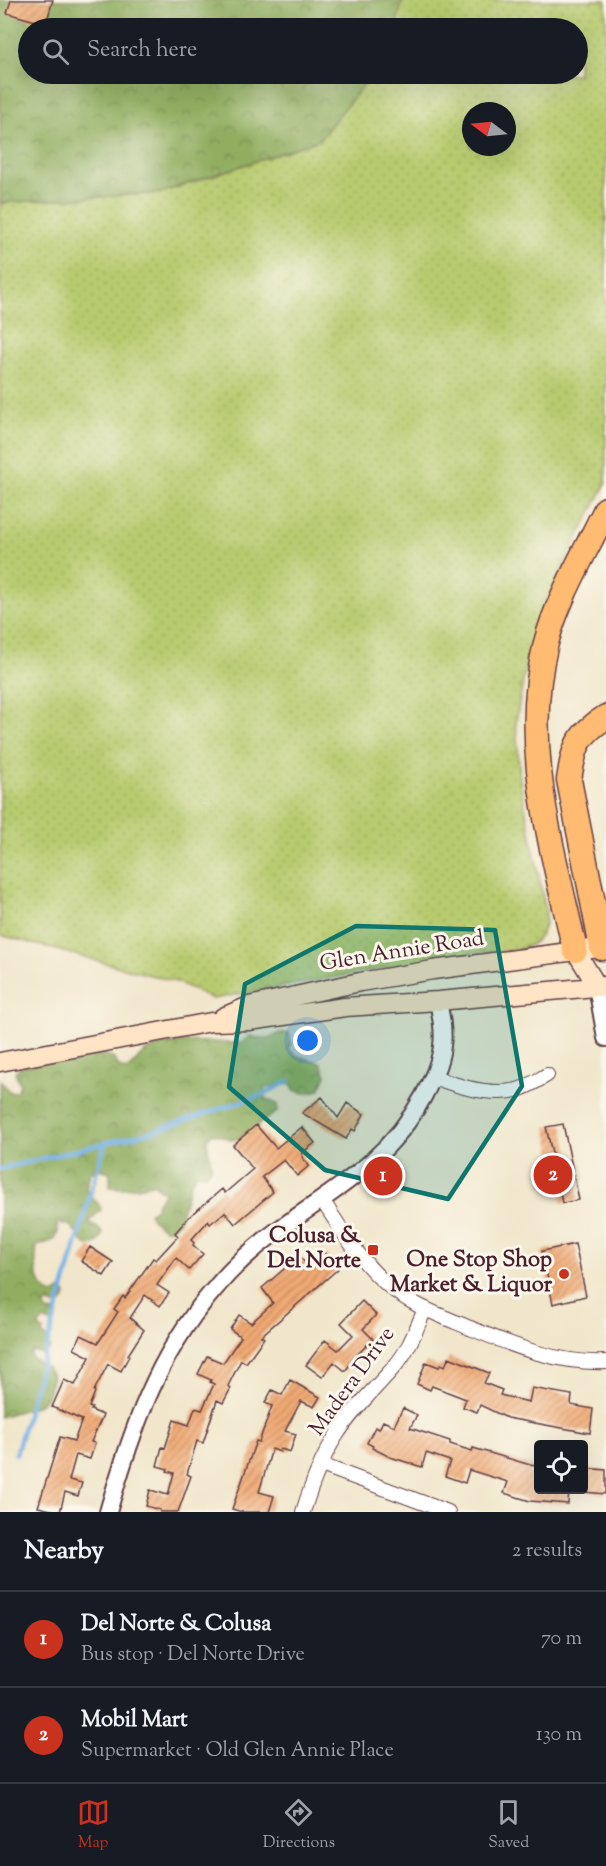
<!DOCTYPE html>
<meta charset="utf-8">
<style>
:root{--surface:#171b24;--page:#20242c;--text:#f1f3f6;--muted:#9ea1a6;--line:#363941;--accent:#c8321e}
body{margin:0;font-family:"Sorts Mill Goudy",serif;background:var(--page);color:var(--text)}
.controls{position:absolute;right:18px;bottom:18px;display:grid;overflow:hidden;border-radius:6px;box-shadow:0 6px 24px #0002}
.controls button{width:54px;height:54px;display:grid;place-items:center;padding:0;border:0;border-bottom:2px solid var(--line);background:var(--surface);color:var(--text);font:30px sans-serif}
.compass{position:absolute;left:462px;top:102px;width:54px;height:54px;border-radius:50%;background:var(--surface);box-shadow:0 6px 24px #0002;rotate:286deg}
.you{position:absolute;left:308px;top:1041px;width:21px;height:21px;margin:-15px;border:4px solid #fff;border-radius:50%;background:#1a73e8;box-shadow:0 0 0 9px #1a73e833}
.badge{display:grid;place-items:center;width:39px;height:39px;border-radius:50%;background:var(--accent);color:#fff;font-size:20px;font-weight:700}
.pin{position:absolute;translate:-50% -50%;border:3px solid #fff;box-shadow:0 2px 6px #0006}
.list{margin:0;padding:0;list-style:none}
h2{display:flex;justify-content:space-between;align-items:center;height:78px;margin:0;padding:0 24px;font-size:26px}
h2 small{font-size:20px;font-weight:400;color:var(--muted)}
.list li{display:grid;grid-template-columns:39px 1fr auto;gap:18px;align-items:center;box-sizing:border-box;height:96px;padding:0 24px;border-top:2px solid var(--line)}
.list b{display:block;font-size:22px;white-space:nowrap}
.list p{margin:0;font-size:20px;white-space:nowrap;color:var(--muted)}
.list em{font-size:20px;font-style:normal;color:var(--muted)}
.icon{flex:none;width:33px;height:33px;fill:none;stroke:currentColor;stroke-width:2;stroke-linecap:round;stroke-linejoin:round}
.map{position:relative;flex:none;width:606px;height:1512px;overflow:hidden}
.search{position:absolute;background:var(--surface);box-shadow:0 6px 24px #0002;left:18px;right:18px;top:18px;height:66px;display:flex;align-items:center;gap:15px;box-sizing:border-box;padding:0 21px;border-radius:33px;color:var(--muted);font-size:22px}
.sheet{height:270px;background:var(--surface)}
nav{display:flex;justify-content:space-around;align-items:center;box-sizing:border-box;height:84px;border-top:2px solid var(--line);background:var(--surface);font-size:16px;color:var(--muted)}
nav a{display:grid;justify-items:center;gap:3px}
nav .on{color:var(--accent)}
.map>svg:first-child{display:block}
.grass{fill:url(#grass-dots);stroke:#80744c;stroke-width:1.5;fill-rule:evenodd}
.forest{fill:url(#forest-crowns);stroke:#6e6646;stroke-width:1.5}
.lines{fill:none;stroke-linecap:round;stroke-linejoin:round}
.stream{stroke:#75b0e6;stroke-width:4.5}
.building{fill:url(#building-hatch)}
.minor-casing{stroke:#633d43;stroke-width:16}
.tertiary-casing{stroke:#633d43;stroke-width:20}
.secondary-casing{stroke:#633d43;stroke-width:21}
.motorway-casing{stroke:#633d43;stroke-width:27}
.minor{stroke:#fff;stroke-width:14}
.tertiary{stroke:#fff;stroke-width:16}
.secondary{stroke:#ffe4c6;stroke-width:18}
.motorway{stroke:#febb71;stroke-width:24}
.marked{fill:#0f766e;fill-opacity:0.2;stroke:#0f766e;stroke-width:4.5;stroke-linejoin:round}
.poi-dot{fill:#c8321e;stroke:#fbf7ec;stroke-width:2}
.labels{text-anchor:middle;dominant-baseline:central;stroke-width:6;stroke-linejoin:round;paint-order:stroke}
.street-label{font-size:22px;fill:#4a1f2b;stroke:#fbf7ec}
.poi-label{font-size:22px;font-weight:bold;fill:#4a1f2b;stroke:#fbf7ec;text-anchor:end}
</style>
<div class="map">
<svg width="606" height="1512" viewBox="0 0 606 1512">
<defs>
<pattern id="grass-dots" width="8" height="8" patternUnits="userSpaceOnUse" patternTransform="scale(1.5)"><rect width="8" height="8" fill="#b7ca6e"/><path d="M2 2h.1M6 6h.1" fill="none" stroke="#9fad5f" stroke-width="1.8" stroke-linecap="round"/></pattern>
<pattern id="forest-crowns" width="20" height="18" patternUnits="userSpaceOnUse" patternTransform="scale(1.5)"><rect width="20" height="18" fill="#91ae61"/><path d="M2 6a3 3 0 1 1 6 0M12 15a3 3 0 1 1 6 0" fill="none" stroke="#788d50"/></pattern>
<pattern id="building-hatch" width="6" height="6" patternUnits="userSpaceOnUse" patternTransform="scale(1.5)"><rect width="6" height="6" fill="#f1aa75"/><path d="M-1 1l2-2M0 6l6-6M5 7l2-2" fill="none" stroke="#c58a60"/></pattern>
</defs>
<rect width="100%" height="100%" fill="#fbf7ec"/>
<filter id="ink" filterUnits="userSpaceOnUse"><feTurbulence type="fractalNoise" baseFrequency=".0167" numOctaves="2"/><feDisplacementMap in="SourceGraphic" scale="12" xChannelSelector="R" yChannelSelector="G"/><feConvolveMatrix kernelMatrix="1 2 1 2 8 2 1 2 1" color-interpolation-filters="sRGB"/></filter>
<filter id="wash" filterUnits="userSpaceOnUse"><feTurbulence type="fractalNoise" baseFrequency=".008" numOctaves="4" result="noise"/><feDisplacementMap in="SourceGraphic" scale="24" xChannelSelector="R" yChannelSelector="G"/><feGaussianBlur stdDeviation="1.35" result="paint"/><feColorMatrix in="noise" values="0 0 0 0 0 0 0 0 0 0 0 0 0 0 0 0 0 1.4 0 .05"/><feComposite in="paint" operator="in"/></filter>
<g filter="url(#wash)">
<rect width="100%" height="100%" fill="#f1e6cb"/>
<path class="grass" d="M 403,0 L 606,0 L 606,483 L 544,604 L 527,657 L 516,722 L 520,781 L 546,912 C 546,923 543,937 532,944 C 516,954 484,951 465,954 C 381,969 297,984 213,999 L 177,982 L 0,935 L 0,203 L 160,193 L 319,140 L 372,74 L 578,74 L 578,28 L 395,28 ZM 471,111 L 507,111 L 507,147 L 471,147 Z"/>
<path class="forest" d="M 0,0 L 403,0 L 395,28 L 28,28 L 28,74 L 372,74 L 319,140 L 160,193 L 0,203 Z
M 280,1033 L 289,1033 L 291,1043 L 289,1049 L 295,1055 L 321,1063 L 326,1075 L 319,1090 L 305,1093 L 294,1090 L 291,1083 L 264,1088 L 266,1099 L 277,1104 L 278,1111 L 242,1136 L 233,1140 L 213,1133 L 207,1139 C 207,1150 212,1158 211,1169 L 205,1174 L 196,1173 L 190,1185 L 179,1221 L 171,1229 L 164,1229 L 153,1220 L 149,1213 L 156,1208 L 157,1202 L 165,1193 L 158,1188 L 155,1183 C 141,1187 125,1189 110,1187 L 110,1172 L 99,1169 L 90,1173 L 86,1190 L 100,1206 L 101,1210 L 89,1221 L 92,1226 L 95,1226 L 103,1233 C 100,1241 97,1244 89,1246 L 82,1241 L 71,1226 L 57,1222 L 58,1232 L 54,1240 L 37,1246 C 34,1262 35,1288 53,1294 L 62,1290 L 66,1294 C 64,1303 61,1307 51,1304 L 50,1301 L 45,1304 L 46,1311 L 56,1312 L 57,1317 L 53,1323 L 47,1322 L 44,1320 L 39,1324 L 40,1328 L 43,1330 L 42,1335 L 48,1339 L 50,1348 L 47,1352 L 42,1354 L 33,1351 L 30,1354 L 32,1358 L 47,1367 L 53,1377 L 47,1396 L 39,1405 L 0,1417 L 0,1080 L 10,1092 L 17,1092 L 20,1084 L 15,1072 L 20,1067 L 102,1053 L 114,1059 L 119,1067 L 126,1070 C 135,1065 138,1056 147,1051 C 174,1036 211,1043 241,1043 L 250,1036 C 262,1039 269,1040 280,1033 Z"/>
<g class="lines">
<path class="stream" d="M 0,1169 L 154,1131 L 264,1094 L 289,1081
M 16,1454 L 105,1143"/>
</g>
<g id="blocks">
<path class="building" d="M 11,0 L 53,0 L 46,24 L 7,13 Z
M 322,1097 L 338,1118 L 347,1103 L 364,1114 L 355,1131 L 352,1129 L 346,1139 L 302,1113 Z
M 563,1124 L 579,1200 L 562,1203 L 558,1182 L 543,1185 L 539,1169 L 555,1166 L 546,1127 Z
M 256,1125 L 276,1148 L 302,1127 L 315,1143 L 302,1153 L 303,1156 L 302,1157 L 309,1166 L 297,1176 L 284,1160 L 262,1177 L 273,1192 L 235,1224 L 225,1212 L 210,1224 L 208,1221 L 191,1240 L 194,1243 L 193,1245 L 203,1254 L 189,1270 L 176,1258 L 157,1285 L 169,1293 L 160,1306 L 145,1295 L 130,1318 L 144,1330 L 128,1355 L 129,1356 L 121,1371 L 108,1364 L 94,1391 L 95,1392 L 89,1407 L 92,1408 L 91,1410 L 103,1415 L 91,1442 L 95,1443 L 90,1459 L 76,1455 L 69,1480 L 82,1483 L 78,1496 L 65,1492 L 60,1512 L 38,1507 L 60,1437 L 74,1441 L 82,1420 L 52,1407 L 64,1380 L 75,1385 L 90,1357 L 74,1349 L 81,1335 L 98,1343 L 118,1312 L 114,1309 L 123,1296 L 125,1298 L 153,1258 L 156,1260 L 178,1236 L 175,1233 L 189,1217 L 222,1189 L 225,1193 L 253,1169 L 233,1145 Z
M 575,1244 L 586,1296 L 553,1304 L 542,1251 Z
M 90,1247 L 113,1262 L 104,1276 L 81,1261 Z
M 322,1251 L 338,1269 L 261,1336 L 264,1338 L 246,1363 L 241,1360 L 228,1386 L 231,1388 L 223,1403 L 217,1400 L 203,1443 L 197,1441 L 187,1474 L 191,1476 L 178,1512 L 160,1512 L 160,1510 L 146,1506 L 150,1490 L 168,1495 L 174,1473 L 167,1471 L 168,1469 L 157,1466 L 162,1447 L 165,1448 L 174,1420 L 189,1425 L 195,1408 L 202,1410 L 214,1384 L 210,1382 L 211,1380 L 198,1374 L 207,1356 L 223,1363 L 241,1337 L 230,1329 L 239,1315 L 251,1323 L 273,1303 L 262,1288 L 299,1256 L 307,1265 Z
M 362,1301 L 376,1315 L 363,1329 L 373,1339 L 358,1354 L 345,1371 L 334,1362 L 322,1377 L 306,1365 L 325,1340 L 338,1350 L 353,1335 L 341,1323 Z
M 449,1357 L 489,1373 L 484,1383 L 502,1390 L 500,1395 L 529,1402 L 532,1388 L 572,1395 L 571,1405 L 593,1409 L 590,1433 L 507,1418 L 480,1405 L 477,1412 L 463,1407 L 466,1399 L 432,1386 L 430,1390 L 417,1384 L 426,1362 L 439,1367 L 441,1364 L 445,1366 Z
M 290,1380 L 320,1397 L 314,1407 L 301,1401 L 285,1431 L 296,1434 L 290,1452 L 281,1449 L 280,1452 L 272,1449 L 259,1492 L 274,1496 L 269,1512 L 242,1512 L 232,1509 L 256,1441 L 259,1442 L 272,1406 L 265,1403 L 272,1390 L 282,1395 Z
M 403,1408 L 417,1415 L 410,1428 L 450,1441 L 450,1444 L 472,1451 L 473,1448 L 527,1464 L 538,1465 L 538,1490 L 569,1490 L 568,1504 L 530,1501 L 504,1493 L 508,1482 L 469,1470 L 465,1483 L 445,1476 L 450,1461 L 426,1453 L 422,1467 L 390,1457 L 372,1448 L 373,1446 L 367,1443 L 375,1427 L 379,1429 L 383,1421 L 394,1426 Z
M 584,1468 L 606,1470 L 606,1494 L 584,1492 Z"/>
</g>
</g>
<g filter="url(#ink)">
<use href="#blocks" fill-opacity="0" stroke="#633d43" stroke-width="1.5"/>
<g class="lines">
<g class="minor-casing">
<path id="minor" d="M 434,1077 C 459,1087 490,1096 517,1090 C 528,1087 538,1080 547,1075
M 322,1200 C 340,1227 358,1258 382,1280 C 407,1304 439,1315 470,1328 C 514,1346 557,1364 606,1362
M 321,1465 L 448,1512
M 303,1512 C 311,1486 321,1459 336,1436 C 352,1410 375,1389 395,1366 C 409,1350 416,1329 425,1309"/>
</g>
<g class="tertiary-casing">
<path id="tertiary" d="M 597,986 L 606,1038
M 108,1512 C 131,1433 157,1355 212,1292 C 230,1270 251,1250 274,1233 C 333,1190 387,1163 423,1097 C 432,1080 440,1064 442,1046 C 444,1031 441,1016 438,1001"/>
</g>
<g class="secondary-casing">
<path id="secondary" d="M 575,950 L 597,986
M 223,1017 L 249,1006 L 360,982 L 433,970 L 606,947
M 0,1062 L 211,1022 L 249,1021 L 345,1007 L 438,1001 L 606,986"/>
</g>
<g class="motorway-casing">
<path id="motorway" d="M 602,948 L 569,780 C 574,747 577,735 606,717
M 575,950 C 553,850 520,745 546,643 C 558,597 586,551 606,509"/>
</g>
<use href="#minor" class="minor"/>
<use href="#tertiary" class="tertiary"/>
<use href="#secondary" class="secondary"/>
<use href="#motorway" class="motorway"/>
</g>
</g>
<path class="marked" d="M 356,926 L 495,930 L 522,1086 L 448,1199 L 325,1170 L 229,1087 L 245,984 Z"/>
<g class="poi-dot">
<rect x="367" y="1244" width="12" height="12" rx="3"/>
<circle cx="564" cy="1274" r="6"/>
</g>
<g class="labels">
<g class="street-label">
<text transform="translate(402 952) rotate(-9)">Glen Annie Road</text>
<text transform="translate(353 1382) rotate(-54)">Madera Drive</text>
</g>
<g class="poi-label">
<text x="361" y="1237">Colusa &amp;<tspan x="361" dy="25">Del Norte</tspan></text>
<text x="552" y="1261">One Stop Shop<tspan x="552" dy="25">Market &amp; Liquor</tspan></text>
</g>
</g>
</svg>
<div class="controls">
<button><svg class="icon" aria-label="locate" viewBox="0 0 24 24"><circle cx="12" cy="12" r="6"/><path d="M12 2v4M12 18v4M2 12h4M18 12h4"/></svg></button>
</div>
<svg class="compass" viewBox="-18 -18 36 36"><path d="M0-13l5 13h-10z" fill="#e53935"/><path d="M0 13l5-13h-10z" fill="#9ea1a6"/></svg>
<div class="you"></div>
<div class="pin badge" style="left:383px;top:1176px">1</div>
<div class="pin badge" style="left:553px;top:1175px">2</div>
<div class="search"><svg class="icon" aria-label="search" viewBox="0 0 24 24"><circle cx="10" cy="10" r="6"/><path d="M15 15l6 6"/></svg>Search here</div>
</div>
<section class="sheet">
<h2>Nearby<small>2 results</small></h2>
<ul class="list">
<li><span class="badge">1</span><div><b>Del Norte &amp; Colusa</b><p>Bus stop · Del Norte Drive</p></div><em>70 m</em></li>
<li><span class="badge">2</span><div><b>Mobil Mart</b><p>Supermarket · Old Glen Annie Place</p></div><em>130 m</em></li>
</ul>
</section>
<nav>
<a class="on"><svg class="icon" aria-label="map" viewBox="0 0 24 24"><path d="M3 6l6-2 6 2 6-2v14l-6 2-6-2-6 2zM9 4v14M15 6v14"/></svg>Map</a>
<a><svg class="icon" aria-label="directions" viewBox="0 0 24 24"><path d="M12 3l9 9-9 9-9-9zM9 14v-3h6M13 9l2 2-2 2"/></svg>Directions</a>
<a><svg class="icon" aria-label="saved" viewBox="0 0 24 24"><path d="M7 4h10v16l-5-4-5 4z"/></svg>Saved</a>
</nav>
